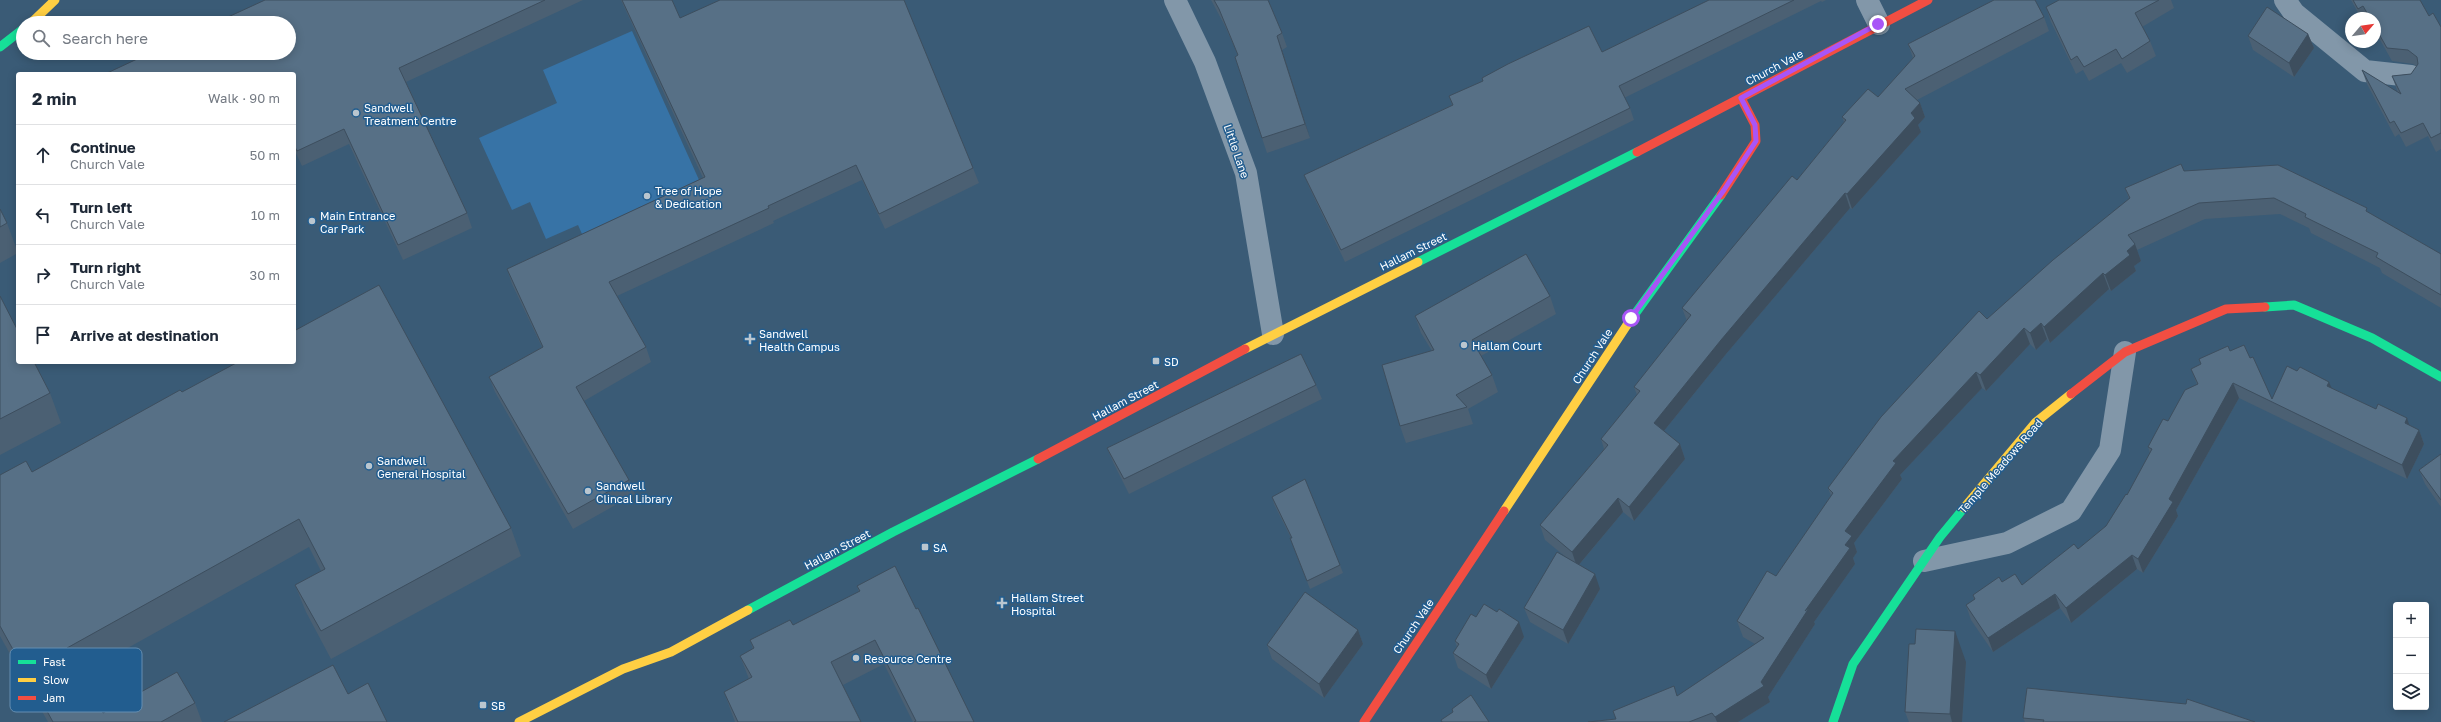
<!DOCTYPE html>
<meta charset="utf-8">
<style>
:root{--surface:#fff;--page:#f2f2f3;--text:#1f2937;--muted:#747a83;--line:#e0e1e3}
body{margin:0;font-family:"Golos Text",sans-serif;background:var(--page);color:var(--text)}
.controls{position:absolute;right:12px;bottom:12px;display:grid;overflow:hidden;border-radius:4px;box-shadow:0 2px 10px #0003}
.controls button{width:36px;height:36px;display:grid;place-items:center;padding:0;border:0;border-bottom:1px solid var(--line);background:var(--surface);color:var(--text);font:20px sans-serif}
.compass{position:absolute;left:2345px;top:12px;width:36px;height:36px;border-radius:50%;background:var(--surface);box-shadow:0 2px 10px #0003;rotate:61deg}
.stop{position:absolute;width:12px;height:12px;margin:-9px;border:3px solid #a855f7;border-radius:50%;background:#fff}
.stop.end{background:#a855f7;border-color:#fff;box-shadow:0 1px 4px #0008}
.list{margin:0;padding:0;list-style:none}
h2{display:flex;justify-content:space-between;align-items:center;height:52px;margin:0;padding:0 16px;font-size:17px}
h2 small{font-size:13px;font-weight:400;color:var(--muted)}
.list li{display:grid;grid-template-columns:26px 1fr auto;gap:12px;align-items:center;box-sizing:border-box;height:60px;padding:0 16px;border-top:1px solid var(--line)}
.list b{display:block;font-size:15px;white-space:nowrap}
.list p{margin:0;font-size:13px;white-space:nowrap;color:var(--muted)}
.list em{font-size:13px;font-style:normal;color:var(--muted)}
.icon{flex:none;width:22px;height:22px;fill:none;stroke:currentColor;stroke-width:2;stroke-linecap:round;stroke-linejoin:round}
.map{position:relative;flex:none;width:2441px;height:722px;overflow:hidden}
.search{position:absolute;background:var(--surface);box-shadow:0 2px 10px #0003;left:16px;top:16px;width:280px;height:44px;display:flex;align-items:center;gap:10px;box-sizing:border-box;padding:0 14px;border-radius:22px;color:var(--muted);font-size:15px}
.panel{position:absolute;background:var(--surface);box-shadow:0 2px 10px #0003;left:16px;top:72px;width:280px;height:292px;border-radius:4px}
.map>svg:first-child{display:block}
.green{fill:#3773a6}
.lines{fill:none;stroke-linecap:round;stroke-linejoin:round}
.street{stroke:#8297a9;stroke-width:22}
.fast{stroke:#16e098;stroke-width:9}
.slow{stroke:#ffcf43;stroke-width:9}
.jam{stroke:#f24e42;stroke-width:9}
.wall{fill:#4b6073}
.shaded-wall{fill:#3d4e5e}
.building{fill:#577086;stroke:#3d4e5e}
.route{stroke:#a855f7;stroke-width:5}
.poi-dot{fill:#bac6cf;stroke:#225d8f;stroke-width:1.5}
.labels{text-anchor:middle;dominant-baseline:central;stroke-width:3;stroke-linejoin:round;paint-order:stroke}
.street-label{font-size:11px;fill:#fff;stroke:#225d8f}
.poi-label{font-size:11px;fill:#fff;stroke:#225d8f;text-anchor:start}
.key{fill:#225d8f;stroke:#648eb1;stroke-width:1}
.key-label{font-size:11px;fill:#fff}
</style>
<div class="map">
<svg width="2441" height="722" viewBox="0 0 2441 722">
<rect width="100%" height="100%" fill="#3a5b76"/>
<path class="green" d="M 632,31 L 704,191 L 586,243 L 578,225 L 546,239 L 530,202 L 512,210 L 479,138 L 557,103 L 543,70 Z"/>
<g class="lines">
<path class="street" d="M 1175,0 L 1205,62 L 1246,173 L 1273,334
M 1867,0 L 1879,24
M 2285,0 L 2294,13 L 2365,71 L 2411,76
M 1924,561 L 2007,543 L 2071,511 L 2110,450 L 2125,352"/>
<path class="fast" d="M 0,47 L 23,29
M 1418,262 L 1637,152
M 2265,307 L 2294,305 L 2372,338 L 2441,377
M 1627,325 L 1721,195
M 748,610 L 893,532 L 1038,459
M 1833,722 L 1853,664 L 1940,537 L 1964,508"/>
<path class="slow" d="M 31,23 L 55,0
M 1245,349 L 1418,262
M 1964,508 L 2036,422 L 2071,394
M 1504,511 L 1627,325
M 519,722 L 623,669 L 671,652 L 748,610"/>
<path class="jam" d="M 1637,152 L 1928,0
M 1721,195 L 1756,141 L 1755,125 L 1741,98
M 2071,394 L 2125,352 L 2226,309 L 2265,307
M 1038,459 L 1245,349
M 1364,722 L 1504,511"/>
</g>
<path class="wall" d="M 265,0 L 583,0 L 406,82 L 467,213 L 472,228 L 403,260 L 349,144 L 302,166 L 294,149 L 294,74 Z
M 621,0 L 672,0 L 680,18 L 973,168 L 979,183 L 885,229 L 862,180 L 773,221 L 774,223 L 617,296 L 646,347 L 651,362 L 584,401 L 629,480 L 635,494 L 573,529 L 495,392 L 489,377 L 542,347 L 512,284 L 507,269 L 703,178 Z
M 1211,0 L 1268,0 L 1282,33 L 1287,47 L 1282,50 L 1310,138 L 1267,153 L 1262,138 L 1238,55 L 1224,24 Z
M 1709,0 L 1826,0 L 1822,2 L 1821,1 L 1624,98 L 1630,108 L 1634,120 L 1345,262 L 1309,187 L 1304,175 L 1452,105 L 1449,96 L 1602,52 Z
M 2059,0 L 2171,0 L 2174,8 L 2142,27 L 2150,41 L 2156,56 L 2127,73 L 2121,63 L 2089,81 L 2083,70 L 2076,74 L 2051,22 L 2046,7 Z
M 2351,0 L 2420,0 L 2429,16 L 2441,27 L 2441,149 L 2436,152 L 2428,136 L 2406,147 L 2399,134 L 2395,137 L 2367,84 L 2362,70 L 2398,93 L 2392,76 L 2411,74 L 2417,67 L 2413,64 L 2392,61 L 2375,31 L 2375,18 L 2361,18 Z
M 2044,17 L 2049,31 L 1917,100 L 1920,103 L 1925,117 L 1918,125 L 1921,132 L 1852,209 L 1850,208 L 1726,354 L 1664,431 L 1680,444 L 1685,459 L 1634,521 L 1623,512 L 1579,565 L 1600,589 L 1568,644 L 1530,622 L 1524,608 L 1567,558 L 1545,540 L 1540,525 L 1604,449 L 1601,439 L 1637,395 L 1634,387 L 1687,321 L 1682,308 L 1797,180 L 1844,122 L 1842,117 L 1878,97 L 1913,58 L 1908,44 Z
M 2308,34 L 2314,48 L 2294,77 L 2253,50 L 2248,36 Z
M 2184,171 L 2369,213 L 2441,254 L 2441,308 L 2382,273 L 2380,268 L 2311,233 L 2309,228 L 2280,214 L 2205,219 L 2137,250 L 2141,261 L 2134,266 L 2136,271 L 2111,291 L 2109,289 L 2050,343 L 2047,339 L 2036,350 L 2030,344 L 1986,391 L 1982,388 L 1900,475 L 1902,479 L 1854,543 L 1857,552 L 1853,558 L 1855,564 L 1814,622 L 1815,624 L 1768,697 L 1770,702 L 1738,722 L 1588,722 L 1616,719 L 1677,696 L 1755,644 L 1743,637 L 1737,621 L 1776,576 L 1831,496 L 1828,488 L 1987,319 L 2129,199 L 2125,188 Z
M 0,209 L 7,223 L 18,253 L 0,263 Z
M 0,296 L 50,393 L 61,423 L 0,455 Z
M 1550,296 L 1556,314 L 1481,356 L 1492,375 L 1498,392 L 1468,409 L 1473,424 L 1406,443 L 1400,426 L 1432,351 L 1421,333 L 1415,316 Z
M 2230,351 L 2250,358 L 2272,399 L 2332,388 L 2419,430 L 2424,444 L 2407,479 L 2239,398 L 2176,510 L 2178,516 L 2143,573 L 2137,569 L 2071,623 L 2060,608 L 1993,652 L 1971,620 L 1966,605 L 1974,600 L 1973,595 L 2002,582 L 2022,585 L 2078,549 L 2106,526 L 2127,495 L 2150,453 L 2148,447 L 2197,385 L 2191,369 Z
M 1316,385 L 1322,399 L 1129,494 L 1113,462 L 1107,448 Z
M 182,392 L 511,528 L 521,556 L 331,659 L 306,612 L 295,585 L 321,571 L 309,547 L 81,674 L 103,713 L 195,703 L 202,722 L 48,722 L 0,636 L 0,475 L 32,472 Z
M 2441,454 L 2441,507 L 2425,484 L 2419,470 Z
M 1272,497 L 1340,565 L 1343,573 L 1310,589 L 1293,546 L 1291,538 L 1274,504 Z
M 857,586 L 974,722 L 913,722 L 884,664 L 843,685 L 861,722 L 735,722 L 724,692 L 749,679 L 740,656 L 753,649 L 750,640 L 793,625 L 859,592 Z
M 1476,617 L 1524,637 L 1491,689 L 1458,668 L 1453,653 L 1457,647 L 1455,641 Z
M 1358,630 L 1363,644 L 1324,698 L 1272,659 L 1267,645 Z
M 1966,662 L 1962,722 L 1909,722 L 1905,712 Z
M 2023,718 L 2255,722 L 2025,722 Z"/>
<path class="shaded-wall" d="M 2308,34 L 2314,48 L 2294,77 L 2289,63 Z
M 1277,36 L 1282,50 L 1310,138 L 1305,124 Z
M 1920,103 L 1925,117 L 1918,125 L 1921,132 L 1852,209 L 1847,194 L 1911,113 Z
M 1845,193 L 1850,208 L 1726,354 L 1659,437 L 1654,423 L 1721,340 Z
M 2135,244 L 2141,261 L 2134,266 L 2136,271 L 2111,291 L 2105,275 L 2127,251 Z
M 2103,273 L 2109,289 L 2050,343 L 2044,327 Z
M 2041,323 L 2047,339 L 2036,350 L 2030,333 Z
M 2024,328 L 2030,344 L 1986,391 L 1980,375 Z
M 1976,372 L 1982,388 L 1900,475 L 1902,479 L 1854,543 L 1857,552 L 1853,558 L 1855,564 L 1814,622 L 1815,624 L 1768,697 L 1770,702 L 1738,722 L 1717,722 L 1715,717 L 1761,682 L 1845,545 L 1845,531 L 1893,461 Z
M 2329,382 L 2335,396 L 2327,386 Z
M 2233,383 L 2239,398 L 2176,510 L 2178,516 L 2143,573 L 2138,559 L 2169,499 Z
M 2407,418 L 2412,433 L 2405,423 Z
M 2419,430 L 2424,444 L 2407,479 L 2402,465 Z
M 1680,444 L 1685,459 L 1634,521 L 1629,507 Z
M 1618,498 L 1623,512 L 1577,567 L 1572,552 Z
M 2132,555 L 2137,569 L 2071,623 L 2066,608 Z
M 1595,574 L 1600,589 L 1568,644 L 1563,630 Z
M 2055,594 L 2060,608 L 1993,652 L 1988,638 Z
M 1519,622 L 1524,637 L 1491,689 L 1486,675 Z
M 1358,630 L 1363,644 L 1324,698 L 1319,684 Z
M 1955,631 L 1966,662 L 1962,722 L 1952,722 L 1950,714 Z"/>
<path class="building" d="M 265,0 L 545,0 L 399,68 L 467,213 L 398,245 L 344,129 L 297,151 L 294,145 L 294,74 L 105,74 L 150,53 L 289,53 L 289,23 L 215,23 Z
M 622,0 L 672,0 L 680,18 L 720,0 L 904,0 L 973,168 L 879,214 L 856,165 L 768,206 L 769,208 L 609,282 L 646,347 L 576,387 L 629,480 L 568,514 L 489,377 L 543,347 L 507,269 L 705,177 Z
M 1214,0 L 1268,0 L 1282,33 L 1277,36 L 1305,124 L 1262,138 L 1235,57 L 1238,55 L 1219,9 Z
M 1709,0 L 1794,0 L 1619,86 L 1630,108 L 1341,250 L 1304,175 L 1453,105 L 1449,96 L 1483,81 L 1482,78 L 1508,64 L 1589,26 L 1602,52 Z
M 1994,0 L 2035,0 L 2044,17 L 1905,89 L 1920,103 L 1911,113 L 1915,118 L 1847,194 L 1845,193 L 1721,340 L 1654,423 L 1680,444 L 1629,507 L 1618,498 L 1572,552 L 1540,525 L 1608,445 L 1601,439 L 1640,391 L 1634,387 L 1691,315 L 1682,308 L 1792,176 L 1797,180 L 1846,120 L 1842,117 L 1868,89 L 1878,97 L 1915,56 L 1908,44 Z
M 2059,0 L 2159,0 L 2135,13 L 2150,41 L 2122,59 L 2116,49 L 2084,67 L 2077,56 L 2071,60 L 2046,7 Z
M 2353,0 L 2420,0 L 2429,16 L 2433,13 L 2441,27 L 2441,133 L 2431,138 L 2423,123 L 2401,133 L 2394,121 L 2390,123 L 2362,70 L 2401,94 L 2392,76 L 2411,74 L 2418,64 L 2417,57 L 2408,50 L 2387,48 L 2375,27 L 2375,18 L 2370,18 L 2363,6 L 2358,9 Z
M 2267,7 L 2308,34 L 2289,63 L 2248,36 Z
M 2181,164 L 2184,171 L 2278,165 L 2367,208 L 2366,211 L 2441,254 L 2441,295 L 2376,257 L 2378,253 L 2305,217 L 2306,214 L 2274,198 L 2199,203 L 2128,235 L 2135,244 L 2127,251 L 2130,255 L 2105,275 L 2103,273 L 2044,327 L 2041,323 L 2030,333 L 2024,328 L 1980,375 L 1976,372 L 1893,461 L 1896,463 L 1845,531 L 1852,536 L 1845,545 L 1850,548 L 1805,611 L 1809,608 L 1761,682 L 1764,686 L 1715,717 L 1712,713 L 1689,722 L 1588,722 L 1616,719 L 1613,711 L 1674,686 L 1677,696 L 1764,638 L 1737,621 L 1767,571 L 1776,576 L 1833,493 L 1828,488 L 1881,417 L 1979,311 L 1987,319 L 2053,260 L 2130,198 L 2125,188 Z
M 0,209 L 7,223 L 0,227 Z
M 1526,254 L 1550,296 L 1472,340 L 1492,375 L 1456,395 L 1467,407 L 1400,426 L 1382,365 L 1434,350 L 1415,316 Z
M 379,285 L 511,528 L 321,631 L 295,585 L 325,569 L 299,519 L 67,648 L 103,713 L 177,672 L 195,703 L 161,722 L 53,722 L 0,626 L 0,475 L 26,461 L 32,472 L 180,390 L 182,392 L 238,362 L 294,362 L 294,331 Z
M 0,296 L 18,331 L 18,362 L 34,362 L 50,393 L 0,419 Z
M 2244,345 L 2250,358 L 2253,357 L 2272,399 L 2287,366 L 2297,371 L 2300,367 L 2329,382 L 2327,386 L 2376,409 L 2378,404 L 2407,418 L 2405,423 L 2419,430 L 2402,465 L 2233,383 L 2169,499 L 2173,502 L 2138,559 L 2132,555 L 2066,608 L 2055,594 L 1988,638 L 1966,605 L 1975,599 L 1973,595 L 1999,577 L 2002,582 L 2015,574 L 2022,585 L 2074,544 L 2078,549 L 2106,526 L 2126,494 L 2127,495 L 2152,449 L 2148,447 L 2163,419 L 2168,421 L 2185,390 L 2198,384 L 2191,369 L 2201,364 L 2199,359 L 2228,346 L 2230,351 Z
M 1301,354 L 1316,385 L 1124,479 L 1107,448 Z
M 2441,454 L 2441,500 L 2419,470 Z
M 1305,479 L 1340,565 L 1307,581 L 1290,538 L 1292,538 L 1272,497 Z
M 1557,552 L 1595,574 L 1563,630 L 1524,608 Z
M 895,566 L 916,609 L 918,608 L 974,722 L 914,722 L 916,721 L 875,640 L 831,662 L 861,722 L 738,722 L 724,692 L 752,677 L 740,656 L 754,648 L 750,640 L 790,620 L 793,625 L 860,591 L 857,586 Z
M 1305,592 L 1358,630 L 1319,684 L 1267,645 Z
M 1484,604 L 1497,612 L 1499,609 L 1519,622 L 1486,675 L 1453,653 L 1459,644 L 1455,641 L 1471,614 L 1476,617 Z
M 1916,629 L 1955,631 L 1950,714 L 1905,712 L 1909,644 L 1915,644 Z
M 333,665 L 348,694 L 368,683 L 387,722 L 224,722 Z
M 2027,688 L 2186,704 L 2187,699 L 2255,722 L 2043,722 L 2044,720 L 2023,718 Z
M 1471,695 L 1489,722 L 1442,722 L 1441,720 L 1453,712 L 1452,709 Z"/>
<g class="lines">
<path class="route" d="M 1631,318 L 1724,190 L 1756,141 L 1755,125 L 1741,98 L 1878,24"/>
</g>
<g class="poi-dot">
<circle cx="356" cy="113" r="4"/>
<circle cx="647" cy="196" r="4"/>
<circle cx="312" cy="221" r="4"/>
<path d="M748 333h4v4h4v4h-4v4h-4v-4h-4v-4h4z"/>
<circle cx="1464" cy="345" r="4"/>
<rect x="1152" y="357" width="8" height="8" rx="2"/>
<circle cx="369" cy="466" r="4"/>
<circle cx="588" cy="491" r="4"/>
<rect x="921" y="543" width="8" height="8" rx="2"/>
<path d="M1000 597h4v4h4v4h-4v4h-4v-4h-4v-4h4z"/>
<circle cx="856" cy="658" r="4"/>
<rect x="479" y="701" width="8" height="8" rx="2"/>
</g>
<g class="labels">
<g class="street-label">
<text transform="translate(1774 67) rotate(-28)">Church Vale</text>
<text transform="translate(1237 151) rotate(71)">Little Lane</text>
<text transform="translate(1413 251) rotate(-26)">Hallam Street</text>
<text transform="translate(1592 356) rotate(-57)">Church Vale</text>
<text transform="translate(1125 400) rotate(-28)">Hallam Street</text>
<text transform="translate(2000 466) rotate(-49)">Temple Meadows Road</text>
<text transform="translate(837 549) rotate(-28)">Hallam Street</text>
<text transform="translate(1413 626) rotate(-56)">Church Vale</text>
</g>
<g class="poi-label">
<text x="364" y="107">Sandwell<tspan x="364" dy="13">Treatment Centre</tspan></text>
<text x="655" y="190">Tree of Hope<tspan x="655" dy="13">&amp; Dedication</tspan></text>
<text x="320" y="215">Main Entrance<tspan x="320" dy="13">Car Park</tspan></text>
<text x="759" y="333">Sandwell<tspan x="759" dy="13">Health Campus</tspan></text>
<text x="1472" y="345">Hallam Court</text>
<text x="1164" y="361">SD</text>
<text x="377" y="460">Sandwell<tspan x="377" dy="13">General Hospital</tspan></text>
<text x="596" y="485">Sandwell<tspan x="596" dy="13">Clincal Library</tspan></text>
<text x="933" y="547">SA</text>
<text x="1011" y="597">Hallam Street<tspan x="1011" dy="13">Hospital</tspan></text>
<text x="864" y="658">Resource Centre</text>
<text x="491" y="705">SB</text>
</g>
</g>
<rect x="10" y="648" width="132" height="64" rx="6" class="key"/>
<rect x="18" y="660" width="18" height="4" fill="#16e098"/>
<rect x="18" y="678" width="18" height="4" fill="#ffcf43"/>
<rect x="18" y="696" width="18" height="4" fill="#f24e42"/>
<g class="key-label">
<text x="43" y="666">Fast</text>
<text x="43" y="684">Slow</text>
<text x="43" y="702">Jam</text>
</g>
</svg>
<div class="controls">
<button>+</button>
<button>−</button>
<button><svg class="icon" aria-label="layers" viewBox="0 0 24 24"><path d="M12 4l9 5-9 5-9-5zM3 14l9 5 9-5"/></svg></button>
</div>
<svg class="compass" viewBox="-18 -18 36 36"><path d="M0-13l5 13h-10z" fill="#e53935"/><path d="M0 13l5-13h-10z" fill="#747a83"/></svg>
<div class="stop" style="left:1631px;top:318px"></div>
<div class="stop end" style="left:1878px;top:24px"></div>
<div class="search"><svg class="icon" aria-label="search" viewBox="0 0 24 24"><circle cx="10" cy="10" r="6"/><path d="M15 15l6 6"/></svg>Search here</div>
<section class="panel">
<h2>2 min<small>Walk · 90 m</small></h2>
<ul class="list">
<li><svg class="icon" aria-label="ahead" viewBox="0 0 24 24"><path d="M12 20V5M6 11l6-6 6 6"/></svg><div><b>Continue</b><p>Church Vale</p></div><em>50 m</em></li>
<li><svg class="icon" aria-label="left" viewBox="0 0 24 24"><path d="M17 20v-9H6M10 6l-5 5 5 5"/></svg><div><b>Turn left</b><p>Church Vale</p></div><em>10 m</em></li>
<li><svg class="icon" aria-label="right" viewBox="0 0 24 24"><path d="M7 20v-9h11M14 6l5 5-5 5"/></svg><div><b>Turn right</b><p>Church Vale</p></div><em>30 m</em></li>
<li><svg class="icon" aria-label="arrive" viewBox="0 0 24 24"><path d="M6 21V4h12l-3 4 3 4H6"/></svg><div><b>Arrive at destination</b></div></li>
</ul>
</section>
</div>
